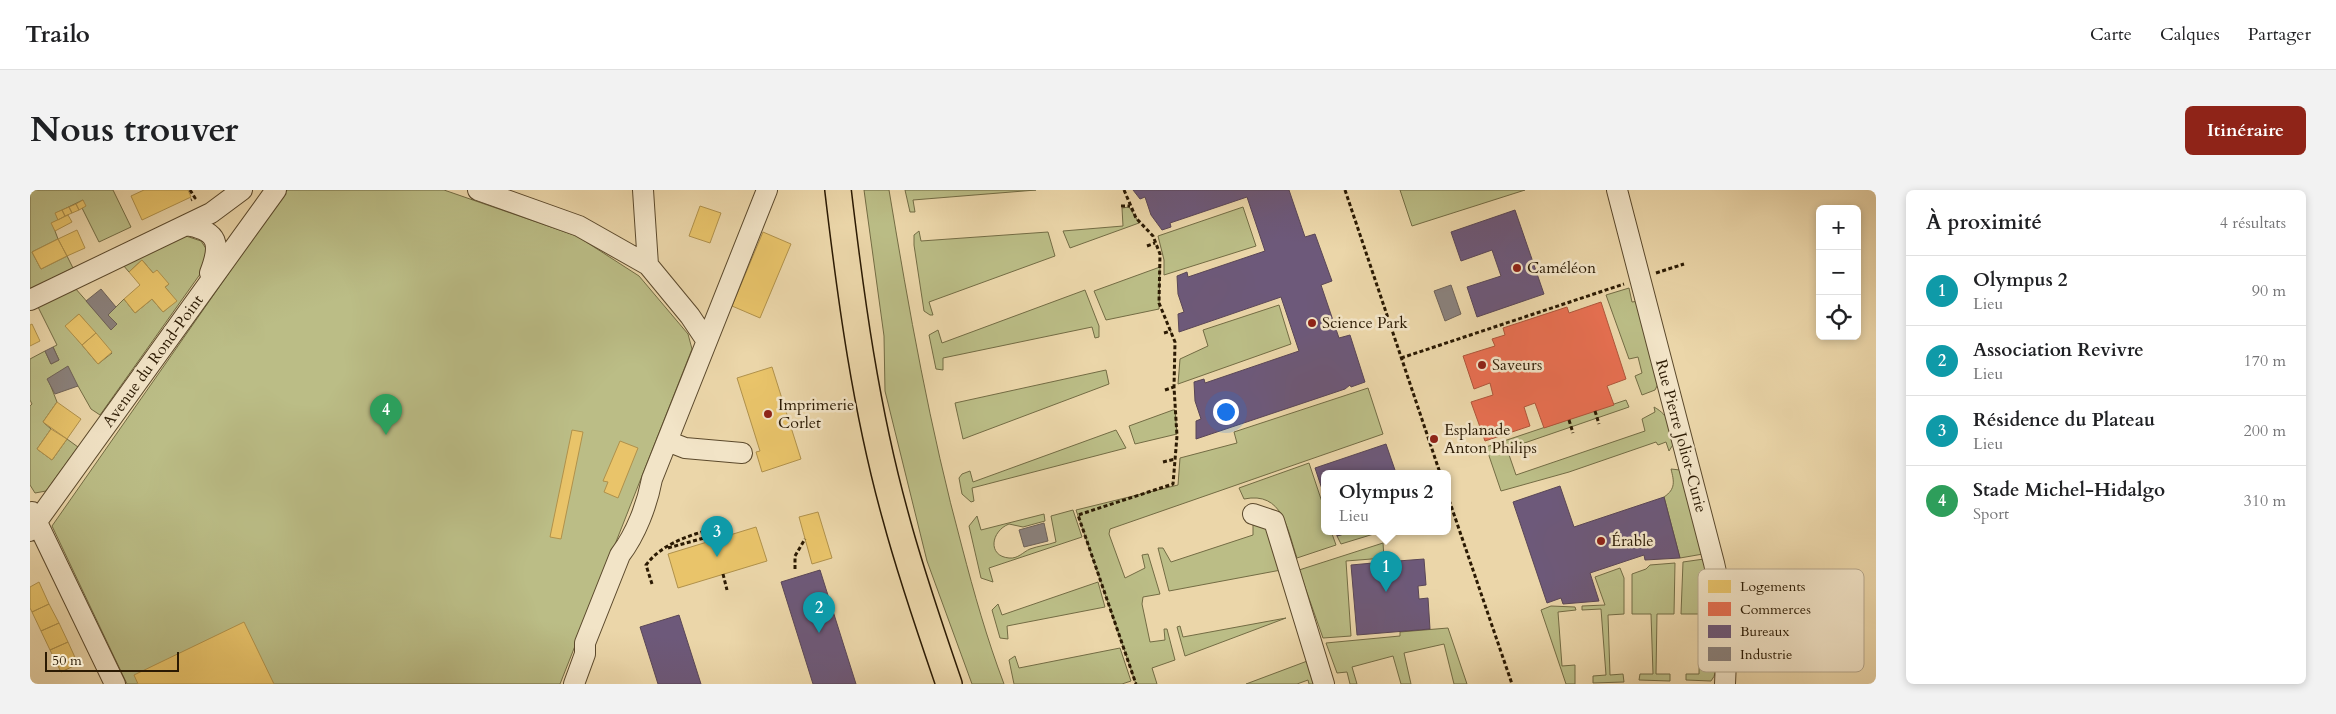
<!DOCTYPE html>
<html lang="fr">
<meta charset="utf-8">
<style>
:root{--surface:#fff;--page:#f2f2f2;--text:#202124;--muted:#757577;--line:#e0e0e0;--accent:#8f2418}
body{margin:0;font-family:Cardo,serif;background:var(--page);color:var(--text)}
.controls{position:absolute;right:15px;top:15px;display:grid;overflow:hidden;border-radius:8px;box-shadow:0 2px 8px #0003}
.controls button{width:45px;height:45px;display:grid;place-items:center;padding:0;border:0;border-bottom:1px solid var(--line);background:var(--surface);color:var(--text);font:25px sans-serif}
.scale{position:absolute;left:15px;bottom:12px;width:134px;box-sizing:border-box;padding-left:5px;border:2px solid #2b1a03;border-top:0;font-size:14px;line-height:18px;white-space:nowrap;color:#2b1a03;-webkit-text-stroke:4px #f2e4c7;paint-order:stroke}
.you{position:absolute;left:1195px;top:221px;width:18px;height:18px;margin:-12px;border:4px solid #fff;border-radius:50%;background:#1a73e8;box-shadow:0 0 0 8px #1a73e833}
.badge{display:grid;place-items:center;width:32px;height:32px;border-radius:50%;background:var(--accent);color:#fff;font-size:16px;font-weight:700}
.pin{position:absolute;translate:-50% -41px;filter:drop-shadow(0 1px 2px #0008)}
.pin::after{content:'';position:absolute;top:26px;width:18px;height:15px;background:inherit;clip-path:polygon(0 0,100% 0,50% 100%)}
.popup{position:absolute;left:1291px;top:280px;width:130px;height:65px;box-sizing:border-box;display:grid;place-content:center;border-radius:8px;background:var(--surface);filter:drop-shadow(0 1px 4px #0005);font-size:16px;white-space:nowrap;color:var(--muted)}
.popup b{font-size:19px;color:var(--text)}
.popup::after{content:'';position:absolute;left:50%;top:100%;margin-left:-10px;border:10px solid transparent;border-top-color:var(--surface)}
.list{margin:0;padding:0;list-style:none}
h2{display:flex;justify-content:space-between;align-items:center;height:65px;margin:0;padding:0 20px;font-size:21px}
h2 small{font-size:16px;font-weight:400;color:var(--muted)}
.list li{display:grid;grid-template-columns:32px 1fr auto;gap:15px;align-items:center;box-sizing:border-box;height:70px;padding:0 20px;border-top:1px solid var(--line)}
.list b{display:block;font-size:19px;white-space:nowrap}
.list p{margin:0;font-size:16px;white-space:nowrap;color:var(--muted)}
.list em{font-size:16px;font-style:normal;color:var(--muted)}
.icon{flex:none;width:28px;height:28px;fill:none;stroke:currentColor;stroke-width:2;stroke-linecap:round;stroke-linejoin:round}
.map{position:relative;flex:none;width:1846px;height:494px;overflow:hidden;border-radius:8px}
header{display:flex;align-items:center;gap:30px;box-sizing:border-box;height:70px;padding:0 25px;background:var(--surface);border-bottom:1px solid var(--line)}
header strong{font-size:24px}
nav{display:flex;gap:28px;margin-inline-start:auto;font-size:18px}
.intro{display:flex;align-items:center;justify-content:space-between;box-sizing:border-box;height:120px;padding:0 30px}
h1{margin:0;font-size:35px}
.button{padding:12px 22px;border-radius:8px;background:var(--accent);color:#fff;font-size:18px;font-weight:700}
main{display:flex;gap:30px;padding:0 30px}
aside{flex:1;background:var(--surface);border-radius:8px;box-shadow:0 2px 8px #0003}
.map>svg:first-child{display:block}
.green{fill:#bbbd86;stroke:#736c44;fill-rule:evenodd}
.homes{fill:#e9c46a;stroke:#b0914b}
.shops{fill:#e76f51;stroke:#af563a}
.offices{fill:#6d597a;stroke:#594656}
.industry{fill:#8a817c;stroke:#6e6258}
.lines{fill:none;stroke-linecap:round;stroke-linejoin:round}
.minor-casing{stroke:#5b492c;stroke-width:22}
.major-casing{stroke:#2b1a03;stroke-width:28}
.path{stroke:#2b1a03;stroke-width:3;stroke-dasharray:4 2.5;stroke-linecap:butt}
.minor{stroke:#f2e4c7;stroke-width:20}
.major{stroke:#ebd6a9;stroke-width:25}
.poi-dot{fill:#8f2418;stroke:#f2e4c7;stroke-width:2}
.labels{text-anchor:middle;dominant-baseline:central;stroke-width:5;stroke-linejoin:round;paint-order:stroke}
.poi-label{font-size:16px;fill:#2b1a03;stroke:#f2e4c7;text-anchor:start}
.street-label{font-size:16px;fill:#2b1a03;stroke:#f2e4c7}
.key{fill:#f2e4c7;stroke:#b6a78c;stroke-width:1}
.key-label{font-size:14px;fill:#2b1a03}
</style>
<header>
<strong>Trailo</strong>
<nav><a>Carte</a><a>Calques</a><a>Partager</a></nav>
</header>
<div class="intro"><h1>Nous trouver</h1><a class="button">Itinéraire</a></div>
<main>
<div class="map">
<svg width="1846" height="494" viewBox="0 0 1846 494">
<rect width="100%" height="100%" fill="#ebd6a9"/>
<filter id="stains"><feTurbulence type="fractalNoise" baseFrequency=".004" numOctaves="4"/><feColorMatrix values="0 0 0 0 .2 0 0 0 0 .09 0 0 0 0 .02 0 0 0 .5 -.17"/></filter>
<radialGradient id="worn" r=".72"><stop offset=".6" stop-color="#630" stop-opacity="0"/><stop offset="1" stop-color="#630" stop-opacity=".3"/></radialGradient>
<path class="green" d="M 0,0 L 83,0 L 101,37 L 69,52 L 52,18 L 53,10 L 26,23 L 28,30 L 22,33 L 28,49 L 2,62 L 11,79 L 37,66 L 43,78 L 0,99 Z
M 257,0 L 414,0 L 547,46 L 609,86 L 658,144 L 662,159 L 530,494 L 97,494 L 22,336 Z
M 834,0 L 859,0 C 879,120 900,239 932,357 C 944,403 957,449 974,494 L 942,494 L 897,371 L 855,201 L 854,146 Z
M 875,0 L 1006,0 L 883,10 L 885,22 L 880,22 Z
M 1370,0 L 1495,0 L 1382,36 Z
M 1099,17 L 1109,33 L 1040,58 L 1033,41 L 1093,36 L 1092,18 Z
M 1213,17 L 1226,56 L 1134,85 L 1134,70 L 1128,46 Z
M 889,41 L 891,51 L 1018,42 L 1025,66 L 899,112 L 903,125 L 900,125 L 894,121 L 884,55 L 884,45 Z
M 156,46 L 171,51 L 177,60 L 173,80 L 70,225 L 61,219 L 48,196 L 18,189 L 27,212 L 13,232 L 21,239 L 7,259 L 22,270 L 37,249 L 48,257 L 16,301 L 5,303 L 0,295 L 0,216 L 2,214 L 0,210 L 0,169 L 15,161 L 21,174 L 29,170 L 23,157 L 27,155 L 8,117 L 45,98 L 81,139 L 87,134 L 78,125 L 94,109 L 105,123 L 122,109 L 133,122 L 146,111 L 135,97 L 139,94 L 123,83 L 112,70 L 99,82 L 93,75 ZM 49,124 L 82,163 L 68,174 L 36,136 Z
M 1130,77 L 1129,119 L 1076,130 L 1064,101 Z
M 1599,98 L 1602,112 L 1609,111 L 1629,192 L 1625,200 L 1612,205 L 1605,186 L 1612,183 L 1608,167 L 1599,169 L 1576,105 Z
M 1055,100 L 1069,136 L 1069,147 L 1065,148 L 1062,137 L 913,168 L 913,180 L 906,179 L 899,145 L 908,140 L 912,153 Z
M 1249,115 L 1261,154 L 1148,194 L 1150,169 L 1178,156 L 1173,140 Z
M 1076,180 L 1079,194 L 933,249 L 925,213 Z
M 1338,198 L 1353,244 L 1080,339 L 1079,344 L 1095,388 L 1115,378 L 1112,365 L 1118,364 L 1130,404 L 1113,407 L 1112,414 L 1120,452 L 1135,450 L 1134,439 L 1137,439 L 1145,470 L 1122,478 L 1127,494 L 1106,494 L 1046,320 L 1148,295 L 1150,268 L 1207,253 L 1204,242 Z
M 1596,210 L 1599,217 L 1477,259 L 1486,285 L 1615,241 L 1612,229 L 1625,222 L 1624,217 C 1640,226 1641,236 1644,253 L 1639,261 L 1636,252 L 1628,255 L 1626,252 L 1539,282 L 1471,301 L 1456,257 Z
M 1143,220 L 1145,220 L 1147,244 L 1105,254 L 1099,236 Z
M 1086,240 L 1096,258 L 942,298 L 944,311 L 941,312 L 932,304 L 929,288 L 932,284 L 940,281 L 943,292 Z
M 1279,273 L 1295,321 L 1295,341 L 1301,341 L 1306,355 L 1267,368 C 1257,339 1253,301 1214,309 L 1209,298 Z
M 1641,279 L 1650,280 L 1673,364 L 1650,368 L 1634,307 C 1646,299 1644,291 1641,279 Z
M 1043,320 L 1052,347 L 959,378 L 963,392 L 951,388 L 939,336 L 947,326 L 951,340 L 1014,324 L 1015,331 L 993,337 L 979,334 C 961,341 957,366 979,368 C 988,369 993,362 1000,359 C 1008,356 1018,355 1026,352 L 1021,326 Z
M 1231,325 L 1251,380 L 1139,401 L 1128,358 L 1133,358 L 1141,372 L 1223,345 L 1223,328 Z
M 1324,341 L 1346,341 L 1347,343 L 1311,354 L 1307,346 Z
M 1353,353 L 1354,368 L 1316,371 L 1321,446 L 1293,448 L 1269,380 Z
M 1674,369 C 1679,396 1699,470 1681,491 L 1656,490 L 1656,484 L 1669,484 L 1670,424 L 1651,424 L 1653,372 Z
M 1645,373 L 1644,424 L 1627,424 L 1626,484 L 1640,484 L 1640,491 L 1609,490 L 1610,484 L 1623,484 L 1621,424 L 1602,424 L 1602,384 L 1616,379 L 1620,375 Z
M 1590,378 L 1594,388 L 1594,424 L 1578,425 L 1580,485 L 1593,484 L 1594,492 L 1563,493 L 1563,486 L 1576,485 L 1571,419 L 1552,420 L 1552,416 L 1575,415 L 1565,387 Z
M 1068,392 L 1075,417 L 977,436 L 978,449 L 970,448 L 962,420 L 968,414 L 972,425 Z
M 1521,416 L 1545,417 L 1546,420 L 1528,422 L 1532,476 L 1545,475 L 1545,494 L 1536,494 L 1511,420 Z
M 1256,428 L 1155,466 L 1147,437 L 1150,436 L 1153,447 Z
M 1418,438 L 1437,494 L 1424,494 L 1414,454 L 1374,463 L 1381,494 L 1371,494 L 1363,466 L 1322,477 L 1327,494 L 1320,494 L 1317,482 L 1307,483 L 1296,453 L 1370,446 L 1370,442 Z
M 1090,458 L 1101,491 L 1092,494 L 984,494 L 979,470 L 985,466 L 989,478 Z
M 1280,470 L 1288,494 L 1279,494 L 1278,490 L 1267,494 L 1216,494 Z"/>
<path class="homes" d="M 114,0 L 158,0 L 161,7 L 112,30 L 101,6 Z
M 53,10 L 56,16 L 49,20 L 46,14 Z
M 46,14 L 49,20 L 42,23 L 39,17 Z
M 670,16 L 691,23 L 680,53 L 659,46 Z
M 39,17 L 42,23 L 35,26 L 32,20 Z
M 32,20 L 35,26 L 28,30 L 25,23 Z
M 38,25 L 42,32 L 25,41 L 21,33 Z
M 47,40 L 55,58 L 37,66 L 28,49 Z
M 733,42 L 761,54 L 730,128 L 702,116 Z
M 28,49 L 37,66 L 11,79 L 2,62 Z
M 112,70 L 123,83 L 127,80 L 139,94 L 135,97 L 147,111 L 133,122 L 122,109 L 105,123 L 94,109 L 110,95 L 99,82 Z
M 49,124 L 66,143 L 52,155 L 35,136 Z
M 2,134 L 10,151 L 0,156 L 0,135 Z
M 66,143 L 82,162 L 68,174 L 52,155 Z
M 742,177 L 771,269 L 732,282 L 726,262 L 730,261 L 707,188 Z
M 27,212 L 51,229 L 37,249 L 13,232 Z
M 21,239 L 37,249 L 22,270 L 7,259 Z
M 542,240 L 553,242 L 531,349 L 520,347 Z
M 590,251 L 608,258 L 588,308 L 574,302 L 578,292 L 573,291 Z
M 788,322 L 802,368 L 782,374 L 769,327 Z
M 726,337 L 737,371 L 648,398 L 638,364 Z
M 9,392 L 19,414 L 2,422 L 0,418 L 0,397 Z
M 19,414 L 29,433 L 11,441 L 2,422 Z
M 214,432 L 244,494 L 108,494 L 104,485 Z
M 29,433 L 38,452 L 20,460 L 11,441 Z
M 38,452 L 48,474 L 31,482 L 20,460 Z"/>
<path class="shops" d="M 1571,112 L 1596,189 L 1577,196 L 1584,215 L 1514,238 L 1505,213 L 1494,217 L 1500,236 L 1455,251 L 1441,212 L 1463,205 L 1460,193 L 1444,199 L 1433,166 L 1465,156 L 1462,149 L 1475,145 L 1473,138 L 1537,117 L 1539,123 Z"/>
<path class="offices" d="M 1103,0 L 1259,0 L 1275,47 L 1285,44 L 1302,91 L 1291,95 L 1309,148 L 1320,145 L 1335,192 L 1321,197 L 1320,195 L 1315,199 L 1166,249 L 1166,231 L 1171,229 L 1165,211 L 1164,192 L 1174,189 L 1175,193 L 1269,161 L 1251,107 L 1149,142 L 1148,124 L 1154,122 L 1148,104 L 1147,86 L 1157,82 L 1158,87 L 1235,61 L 1217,7 L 1140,33 L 1141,37 L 1132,40 L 1121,25 L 1115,7 L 1110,9 Z
M 1485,20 L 1514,104 L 1447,127 L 1437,97 L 1471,86 L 1462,60 L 1431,71 L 1421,42 Z
M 1356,254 L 1366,283 L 1295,283 L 1295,308 L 1285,278 Z
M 1530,296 L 1544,337 L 1634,307 L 1650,368 L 1615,370 L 1614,365 L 1560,383 L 1569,411 L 1533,414 L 1531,408 L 1517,413 L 1483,312 Z
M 1306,341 L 1324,341 L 1307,346 Z
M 1394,369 L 1396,395 L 1388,396 L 1389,409 L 1398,408 L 1400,439 L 1327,445 L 1321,375 L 1354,372 L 1355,384 L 1369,383 L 1368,371 Z
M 790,380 L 826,494 L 783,494 L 751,392 Z
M 649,425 L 671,494 L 628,494 L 610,437 Z"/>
<path class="industry" d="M 1421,95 L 1431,124 L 1415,131 L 1404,101 Z
M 71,99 L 86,117 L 78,125 L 87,134 L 81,140 L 56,111 Z
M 23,157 L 29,170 L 21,174 L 15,161 Z
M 38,176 L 48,196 L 25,204 L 17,189 Z
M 1014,333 L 1018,351 L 994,357 L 989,340 Z"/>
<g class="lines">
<g class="minor-casing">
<path id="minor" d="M 448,0 L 549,36 L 618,75 L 660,126 L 676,150
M 613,0 L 618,75
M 1587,0 L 1684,373 L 1695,423 L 1697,448 L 1695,494
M 156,35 C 189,41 191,54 180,83
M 0,110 L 181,23 L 212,0
M 637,251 L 655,258 L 712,263
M 2,322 L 85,494
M 1223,324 L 1244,331 L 1294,494
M 0,341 L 246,0
M 544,494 L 555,464 L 555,453 L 590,365 C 606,344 617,315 622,289 L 737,0"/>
</g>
<g class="major-casing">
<path id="major" d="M 808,0 C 821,110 836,221 866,328 C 881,384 900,439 919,494"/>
</g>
<path class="path" d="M 160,0 L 165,8 L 161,10
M 1094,0 L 1106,28 L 1123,46 L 1130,64 L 1129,113 L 1145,152 L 1144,197 L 1147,246 L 1143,294 L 1048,325 L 1106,494
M 1315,0 L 1410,283
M 1091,16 L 1100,16
M 1117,56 L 1125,53
M 1626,83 L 1654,74
M 1134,143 L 1141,141
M 1371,168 L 1594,94
M 1135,200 L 1144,197
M 1565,221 L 1569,234
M 1539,230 L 1543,243
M 1133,272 L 1145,269
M 1417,304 L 1482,494
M 638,358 L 681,346
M 765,379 L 765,366 L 775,349
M 693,384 L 697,400
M 622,394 L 616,375 C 633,352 662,345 688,337 L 690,343 L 681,346 L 682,350"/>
<use href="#minor" class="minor"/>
<use href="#major" class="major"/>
</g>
<g class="poi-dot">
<circle cx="1487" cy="78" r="5"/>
<circle cx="1282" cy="133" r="5"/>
<circle cx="1452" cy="175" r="5"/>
<circle cx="738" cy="224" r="5"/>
<circle cx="1404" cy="249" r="5"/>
<circle cx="1571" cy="351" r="5"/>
</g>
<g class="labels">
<g class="poi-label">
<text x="1497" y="78">Caméléon</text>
<text x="1292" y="133">Science Park</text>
<text x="1462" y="175">Saveurs</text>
<text x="748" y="215">Imprimerie<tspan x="748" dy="18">Corlet</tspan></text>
<text x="1414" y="240">Esplanade<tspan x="1414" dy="18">Anton Philips</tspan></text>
<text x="1581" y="351">Érable</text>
</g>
<g class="street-label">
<text transform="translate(123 171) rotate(-54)">Avenue du Rond-Point</text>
<text transform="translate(1651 246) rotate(75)">Rue Pierre Joliot-Curie</text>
</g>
</g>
<rect x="1668" y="379" width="166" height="103" rx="8" class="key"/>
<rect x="1678" y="390" width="23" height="13" fill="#e9c46a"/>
<rect x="1678" y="412" width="23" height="14" fill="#e76f51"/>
<rect x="1678" y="435" width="23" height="13" fill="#6d597a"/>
<rect x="1678" y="457" width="23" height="14" fill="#8a817c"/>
<g class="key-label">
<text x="1710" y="401">Logements</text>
<text x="1710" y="424">Commerces</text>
<text x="1710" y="446">Bureaux</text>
<text x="1710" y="469">Industrie</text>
</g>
<rect width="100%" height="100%" filter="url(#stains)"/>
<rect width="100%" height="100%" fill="url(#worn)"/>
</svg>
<div class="controls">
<button>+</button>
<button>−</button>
<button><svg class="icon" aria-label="locate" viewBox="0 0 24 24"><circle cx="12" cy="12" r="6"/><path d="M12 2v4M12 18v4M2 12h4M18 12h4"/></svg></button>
</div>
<div class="scale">50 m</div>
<div class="you"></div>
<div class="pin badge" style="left:1356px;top:402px;background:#0f9aa8">1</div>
<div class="popup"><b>Olympus 2</b>Lieu</div>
<div class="pin badge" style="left:789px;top:443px;background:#0f9aa8">2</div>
<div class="pin badge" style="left:687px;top:367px;background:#0f9aa8">3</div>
<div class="pin badge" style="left:356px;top:245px;background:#2e9e5b">4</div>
</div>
<aside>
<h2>À proximité<small>4 résultats</small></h2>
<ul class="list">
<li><span class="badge" style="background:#0f9aa8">1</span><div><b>Olympus 2</b><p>Lieu</p></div><em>90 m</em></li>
<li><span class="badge" style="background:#0f9aa8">2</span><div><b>Association Revivre</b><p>Lieu</p></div><em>170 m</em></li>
<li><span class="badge" style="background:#0f9aa8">3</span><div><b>Résidence du Plateau</b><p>Lieu</p></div><em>200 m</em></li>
<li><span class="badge" style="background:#2e9e5b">4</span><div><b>Stade Michel-Hidalgo</b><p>Sport</p></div><em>310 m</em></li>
</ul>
</aside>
</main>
